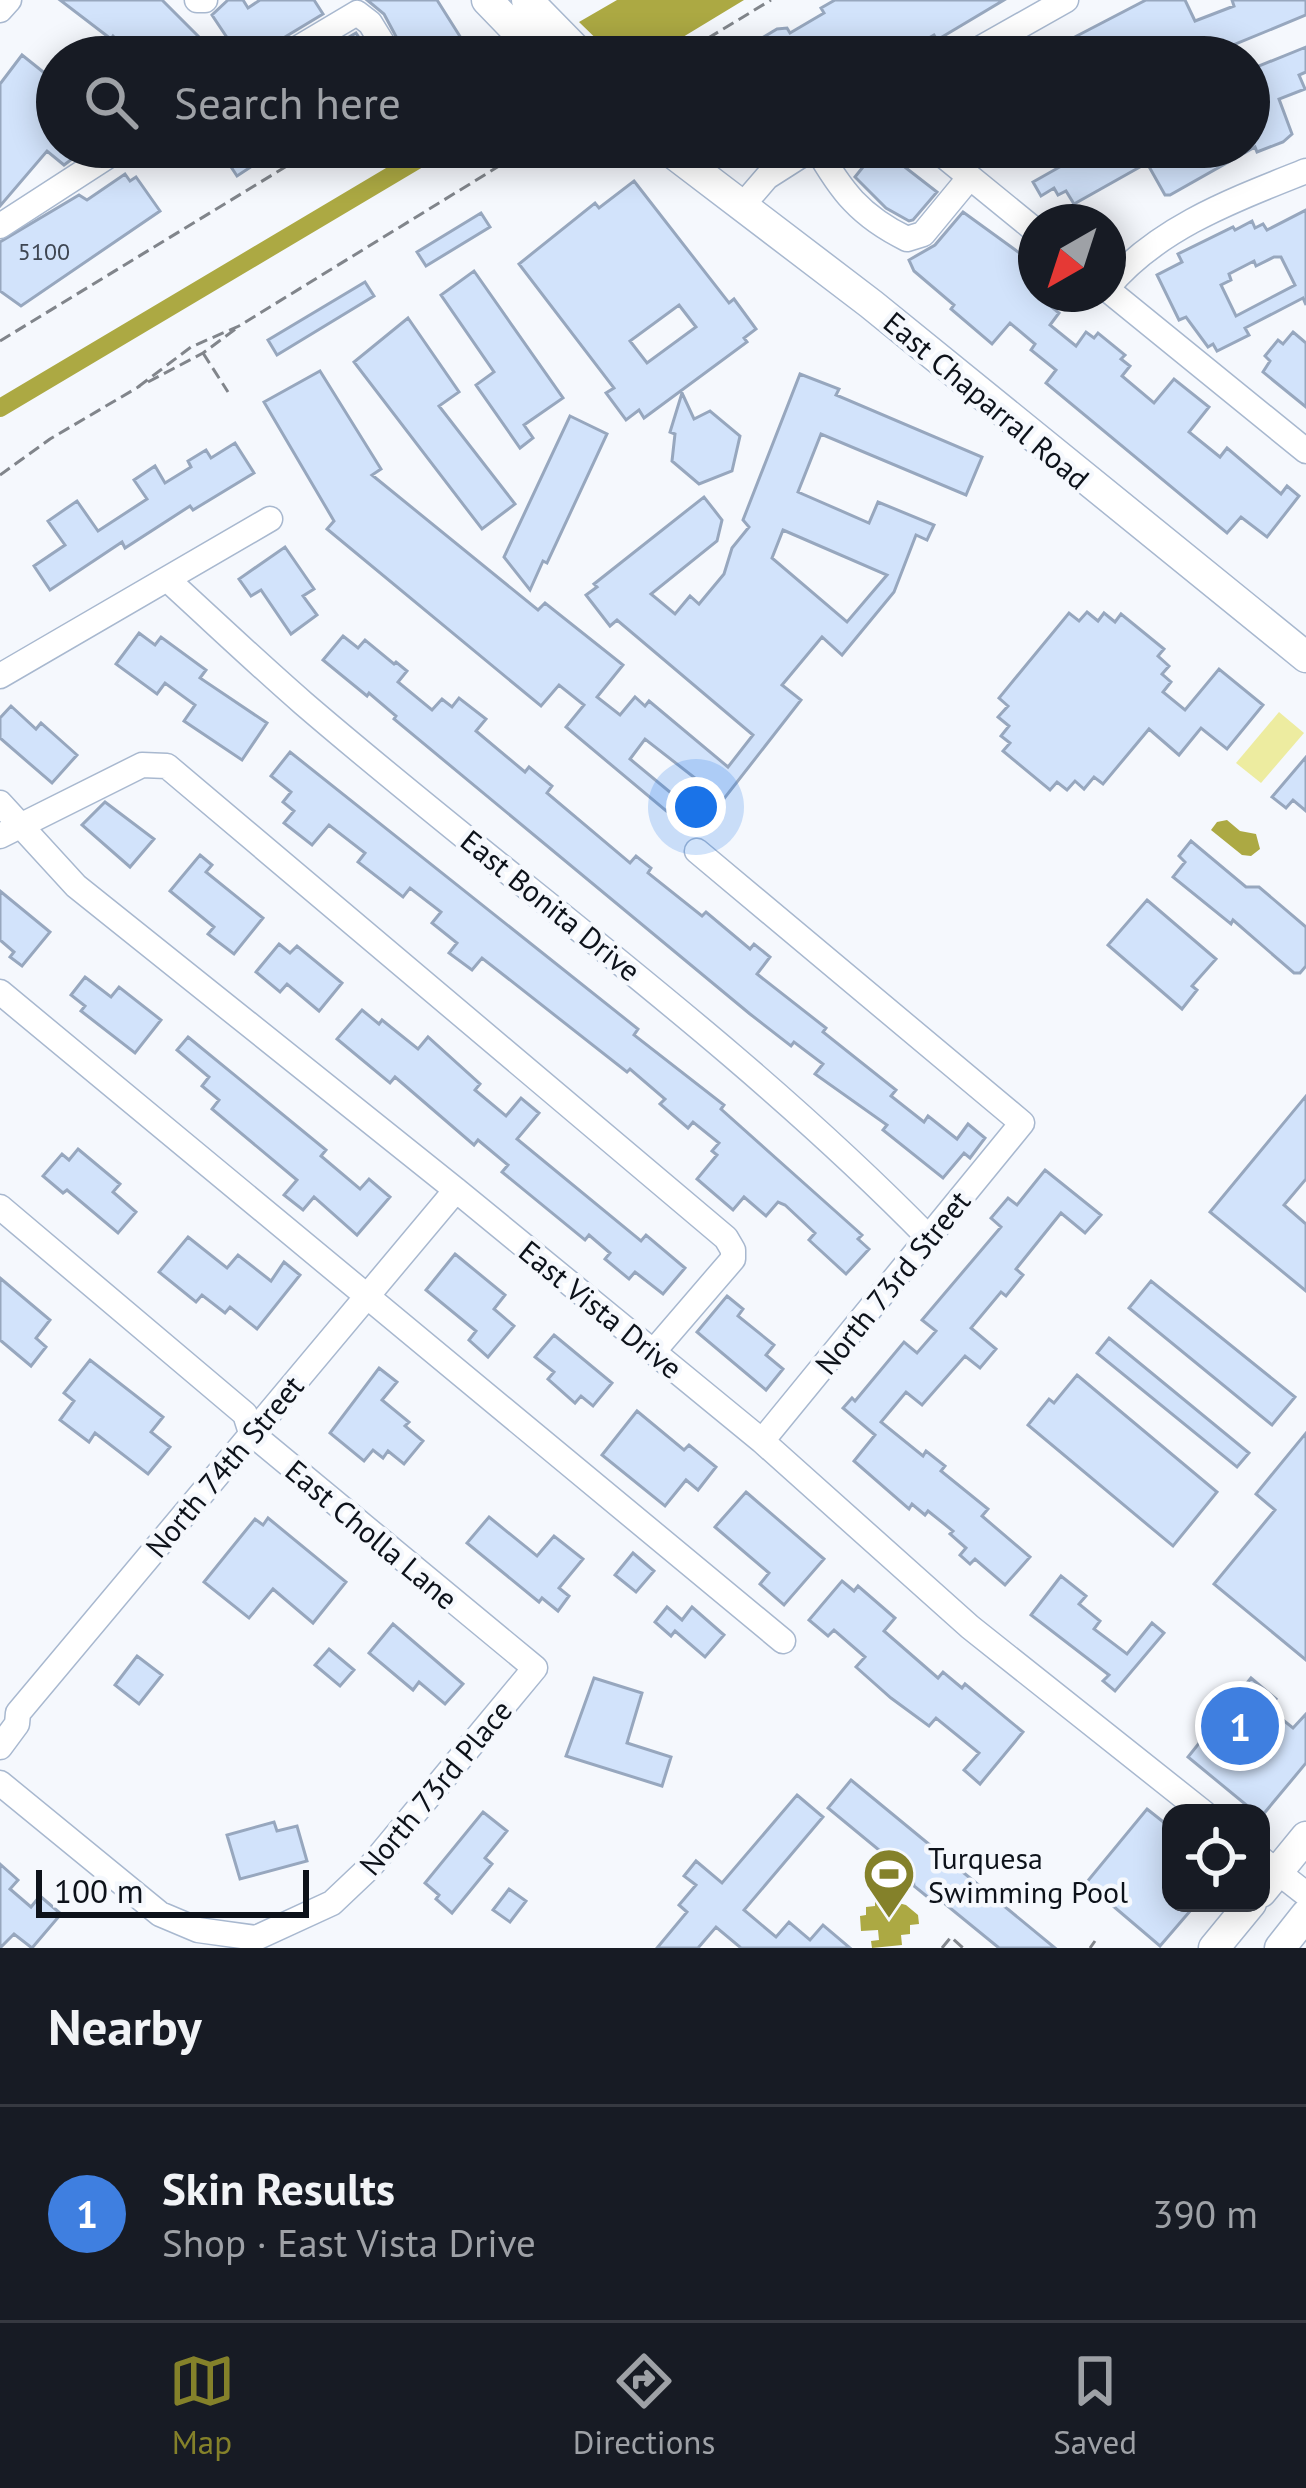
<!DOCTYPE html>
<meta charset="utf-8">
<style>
:root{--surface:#171b24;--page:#20242c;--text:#f1f3f6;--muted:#9ea1a6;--line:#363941;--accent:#84812a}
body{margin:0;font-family:"PT Sans",sans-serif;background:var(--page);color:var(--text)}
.controls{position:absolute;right:36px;bottom:36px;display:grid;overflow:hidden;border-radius:24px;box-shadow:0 6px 30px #0003}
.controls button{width:108px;height:108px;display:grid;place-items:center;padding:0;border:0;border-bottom:3px solid var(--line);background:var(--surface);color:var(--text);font:60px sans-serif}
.compass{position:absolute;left:1018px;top:204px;width:108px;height:108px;border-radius:50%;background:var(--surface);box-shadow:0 6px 30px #0003;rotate:219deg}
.scale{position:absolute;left:36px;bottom:30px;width:273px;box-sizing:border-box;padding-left:12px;border:6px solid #0d121a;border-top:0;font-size:33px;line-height:42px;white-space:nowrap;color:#0d121a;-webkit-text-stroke:9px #f5f8fd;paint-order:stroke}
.you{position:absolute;left:696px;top:807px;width:42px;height:42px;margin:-30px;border:9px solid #fff;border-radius:50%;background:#1a73e8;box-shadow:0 0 0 18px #1a73e833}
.badge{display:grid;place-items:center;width:78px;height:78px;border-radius:50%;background:var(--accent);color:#fff;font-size:39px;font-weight:700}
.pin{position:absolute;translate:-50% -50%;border:6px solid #fff;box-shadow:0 3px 12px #0006}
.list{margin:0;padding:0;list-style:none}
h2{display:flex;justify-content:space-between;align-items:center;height:156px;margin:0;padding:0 48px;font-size:51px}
h2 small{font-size:39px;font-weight:400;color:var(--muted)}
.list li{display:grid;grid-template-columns:78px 1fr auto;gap:36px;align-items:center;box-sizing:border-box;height:216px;padding:0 48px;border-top:3px solid var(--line)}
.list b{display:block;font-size:45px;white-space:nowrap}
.list p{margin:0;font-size:39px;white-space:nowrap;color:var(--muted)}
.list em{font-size:39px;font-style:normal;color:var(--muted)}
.icon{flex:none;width:66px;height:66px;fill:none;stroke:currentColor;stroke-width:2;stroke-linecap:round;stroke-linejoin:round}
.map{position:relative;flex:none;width:1306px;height:1948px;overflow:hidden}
.search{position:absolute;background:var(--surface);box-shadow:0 6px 30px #0003;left:36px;right:36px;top:36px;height:132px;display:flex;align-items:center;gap:30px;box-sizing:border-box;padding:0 42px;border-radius:66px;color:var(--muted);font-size:45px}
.sheet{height:372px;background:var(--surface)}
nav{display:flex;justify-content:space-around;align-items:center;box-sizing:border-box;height:168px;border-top:3px solid var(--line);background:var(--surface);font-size:33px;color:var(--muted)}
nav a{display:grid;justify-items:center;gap:6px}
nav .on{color:var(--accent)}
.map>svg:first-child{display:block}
.green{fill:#edeca0}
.water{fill:#aca943}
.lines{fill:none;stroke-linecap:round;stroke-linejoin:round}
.canal{stroke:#aca943;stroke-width:18}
.building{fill:#d2e3fb;stroke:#97a7be;stroke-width:3;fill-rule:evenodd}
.minor-casing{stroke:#a8b8cf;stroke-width:27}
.major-casing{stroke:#a8b8cf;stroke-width:33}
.path{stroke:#81858b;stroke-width:3;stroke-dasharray:12 6;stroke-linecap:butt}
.minor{stroke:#fff;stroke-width:24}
.major{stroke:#fff;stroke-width:30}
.labels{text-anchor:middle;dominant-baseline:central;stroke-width:9;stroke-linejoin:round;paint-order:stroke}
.number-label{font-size:24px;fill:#3e4652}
.street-label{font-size:30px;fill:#0d121a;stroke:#f5f8fd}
.poi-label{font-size:30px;fill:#0d121a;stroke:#f5f8fd;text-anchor:start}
</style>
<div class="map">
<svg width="1306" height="1948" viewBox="0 0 1306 1948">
<rect width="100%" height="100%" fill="#f5f8fd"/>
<path class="green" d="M 1279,712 L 1304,733 L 1261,783 L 1236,763 Z"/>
<path class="water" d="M 617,0 L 744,0 L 650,57 L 615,57 L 579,22 Z
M 1227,820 L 1240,831 L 1256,834 L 1260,849 L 1251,856 L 1242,855 L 1211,830 L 1217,822 Z
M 875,1897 L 906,1905 L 918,1915 L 919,1924 L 910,1925 L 910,1934 L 901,1935 L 902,1945 L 872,1948 L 871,1941 L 879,1940 L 878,1930 L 861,1931 L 860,1916 L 866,1915 L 866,1907 L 875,1906 Z"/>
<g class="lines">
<path class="canal" d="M 0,408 L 439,147"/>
</g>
<path class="building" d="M 60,0 L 162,0 L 219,57 L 134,57 L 113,36 L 111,39 Z
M 228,0 L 243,0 L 248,8 L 260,0 L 314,0 L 323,14 L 275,43 L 267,57 L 240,57 L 212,15 Z
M 367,0 L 437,0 L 461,38 L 431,57 L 407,57 L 384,14 Z
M 835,0 L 1004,0 L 937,40 L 934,35 L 896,57 L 741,57 L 765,43 L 762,38 L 777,29 L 787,28 L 790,33 L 824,13 L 821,8 Z
M 1146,0 L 1185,0 L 1195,21 L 1234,6 L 1232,0 L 1306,0 L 1306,15 L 1204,57 L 1079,57 L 1069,40 Z
M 356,33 L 372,57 L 315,57 Z
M 1306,47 L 1306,72 L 1299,75 L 1305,89 L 1279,99 L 1292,134 L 1283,142 L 1257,152 L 1255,147 L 1170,195 L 1165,195 L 1147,163 L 1074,204 L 1066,191 L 1058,195 L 1054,188 L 1041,196 L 1033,182 L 1095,147 L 1249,147 L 1249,70 Z
M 22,55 L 57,83 L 57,147 L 88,147 L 64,165 L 47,151 L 0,206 L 0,84 Z
M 218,147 L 281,147 L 237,176 Z
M 879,147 L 937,192 L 913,220 L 909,221 L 886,208 L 855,177 Z
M 125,174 L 130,181 L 136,177 L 160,211 L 21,306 L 0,291 L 0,242 L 79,195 L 87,200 Z
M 634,181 L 729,303 L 734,299 L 756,329 L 744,338 L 747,342 L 644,418 L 639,410 L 626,420 L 606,393 L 614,388 L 519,264 L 595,203 L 599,208 ZM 679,305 L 696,327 L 647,363 L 630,341 Z
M 1306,210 L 1306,305 L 1303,298 L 1245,328 L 1249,335 L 1217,351 L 1213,344 L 1208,347 L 1186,317 L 1179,320 L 1157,275 L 1182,262 L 1178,254 L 1233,227 L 1235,230 L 1252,221 L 1255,228 L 1263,224 L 1267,230 ZM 1274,257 L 1281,257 L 1295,285 L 1236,316 L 1221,285 L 1231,280 L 1229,274 L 1254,261 L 1256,266 Z
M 963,212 L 1036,265 L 1036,294 L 1059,313 L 1050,325 L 1076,346 L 1086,332 L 1094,338 L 1098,333 L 1125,355 L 1121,359 L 1130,366 L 1122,376 L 1154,403 L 1174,379 L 1209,407 L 1189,432 L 1220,457 L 1227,448 L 1281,494 L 1287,486 L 1299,496 L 1267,537 L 1241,517 L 1227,533 L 1046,383 L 1056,370 L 1031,350 L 1035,344 L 1010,323 L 992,344 L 951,309 L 954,305 L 914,271 L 909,260 L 935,245 Z
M 481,213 L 490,227 L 426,266 L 417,252 Z
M 474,271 L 563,398 L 524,425 L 533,438 L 520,448 L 476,385 L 494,372 L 441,295 Z
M 365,282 L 374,296 L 277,355 L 268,340 Z
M 408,318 L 459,392 L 439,406 L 515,504 L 482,529 L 354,362 Z
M 1293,332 L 1306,343 L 1306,407 L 1263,372 L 1270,361 L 1265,356 L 1278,340 L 1283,344 Z
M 320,371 L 381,469 L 372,475 L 538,610 L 545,603 L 623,665 L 597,697 L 620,715 L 635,697 L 645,706 L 649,701 L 728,767 L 753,735 L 617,620 L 610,626 L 586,595 L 597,587 L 594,584 L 704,497 L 722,520 L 717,541 L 651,594 L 675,614 L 690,596 L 699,604 L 724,574 L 732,548 L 749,527 L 743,520 L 800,374 L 839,389 L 836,395 L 982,457 L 966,495 L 821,434 L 798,492 L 869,523 L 878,502 L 934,525 L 927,540 L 916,535 L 894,592 L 842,655 L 822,637 L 782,685 L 801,700 L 723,800 L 645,739 L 630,759 L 694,812 L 683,825 L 566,727 L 584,705 L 559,685 L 541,706 L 327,529 L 334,521 L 264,402 ZM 783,530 L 887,575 L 847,622 L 772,558 Z
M 682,393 L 694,419 L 710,411 L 740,436 L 732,471 L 699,484 L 672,461 L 675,434 L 670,432 Z
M 570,416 L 607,434 L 547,563 L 543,561 L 530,590 L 504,557 Z
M 235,443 L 254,473 L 193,510 L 190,506 L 125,548 L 122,542 L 50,590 L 34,566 L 65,545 L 48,521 L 77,501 L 98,531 L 147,499 L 134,480 L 155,466 L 165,483 L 191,467 L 188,461 L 206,450 L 211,458 Z
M 285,547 L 314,589 L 303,596 L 317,615 L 291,634 L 261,590 L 251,596 L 239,579 Z
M 1087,612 L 1098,621 L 1104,613 L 1115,622 L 1121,614 L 1164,649 L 1158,656 L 1169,666 L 1162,674 L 1171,682 L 1163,692 L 1185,710 L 1219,669 L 1263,705 L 1227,749 L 1201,728 L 1179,755 L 1149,729 L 1103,784 L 1094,777 L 1084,789 L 1075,781 L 1067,790 L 1057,782 L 1050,790 L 1003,751 L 1010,743 L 1001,736 L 1009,726 L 998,717 L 1008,706 L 999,698 L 1069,613 L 1079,621 Z
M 139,633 L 155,645 L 161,637 L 206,670 L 200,678 L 267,723 L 242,760 L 184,721 L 195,705 L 165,683 L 157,694 L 116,664 Z
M 343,636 L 358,648 L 365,640 L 394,664 L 396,662 L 407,671 L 398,682 L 432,710 L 442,699 L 452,707 L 459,698 L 486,719 L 476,731 L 525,772 L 529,767 L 552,786 L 547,793 L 630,863 L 636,856 L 651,868 L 648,873 L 702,916 L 706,912 L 750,949 L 754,944 L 770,957 L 757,974 L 826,1028 L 823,1032 L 896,1090 L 891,1096 L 924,1122 L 928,1116 L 957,1139 L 968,1124 L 985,1138 L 970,1158 L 964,1153 L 943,1178 L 883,1130 L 887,1125 L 815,1074 L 823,1064 L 794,1042 L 791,1046 L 750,1014 L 394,719 L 396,716 L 369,693 L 367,696 L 323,660 Z
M 11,706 L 36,729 L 41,723 L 77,755 L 52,783 L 0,738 L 0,718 Z
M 290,752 L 638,1029 L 634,1035 L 724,1105 L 721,1109 L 862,1235 L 858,1239 L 869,1249 L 846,1274 L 809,1240 L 815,1233 L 785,1205 L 778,1202 L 766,1216 L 744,1197 L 733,1210 L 697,1179 L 717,1155 L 712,1151 L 719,1143 L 693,1122 L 688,1128 L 660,1104 L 665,1099 L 630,1069 L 627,1072 L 482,958 L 472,970 L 449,953 L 457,943 L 432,923 L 441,912 L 410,888 L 403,897 L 358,862 L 365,853 L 329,825 L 312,845 L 284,823 L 294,811 L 283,802 L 291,792 L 271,776 Z
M 1306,757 L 1306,811 L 1293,800 L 1286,808 L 1272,797 Z
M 105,802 L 154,839 L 130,867 L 82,825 Z
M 1191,841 L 1246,887 L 1259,887 L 1306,927 L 1306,966 L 1300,973 L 1294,973 L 1233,920 L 1231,924 L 1173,877 L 1185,862 L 1179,856 Z
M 200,855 L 212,865 L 206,872 L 263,918 L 234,954 L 208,934 L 214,927 L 170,891 Z
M 0,891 L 50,932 L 22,966 L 10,957 L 14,952 L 0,940 Z
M 1147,900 L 1216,959 L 1192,986 L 1197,990 L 1182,1009 L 1108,945 Z
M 279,944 L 290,953 L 297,946 L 342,983 L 319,1011 L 287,984 L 280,992 L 256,972 Z
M 85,977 L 111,997 L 119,987 L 161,1020 L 135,1053 L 81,1011 L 85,1006 L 71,995 Z
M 362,1010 L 379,1024 L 382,1020 L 418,1049 L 428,1037 L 480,1084 L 475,1090 L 506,1116 L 521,1098 L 539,1113 L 517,1139 L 641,1241 L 646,1235 L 685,1268 L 663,1294 L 635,1272 L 629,1279 L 605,1259 L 610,1253 L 589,1235 L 585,1240 L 502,1172 L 508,1165 L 478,1140 L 474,1145 L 395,1077 L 390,1083 L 337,1039 Z
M 188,1037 L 326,1150 L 321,1156 L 360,1189 L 369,1179 L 390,1197 L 357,1235 L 314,1197 L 303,1210 L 284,1195 L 297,1180 L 212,1109 L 219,1100 L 202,1086 L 209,1077 L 177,1050 Z
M 1306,1096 L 1306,1179 L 1284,1205 L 1306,1224 L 1306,1291 L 1210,1212 Z
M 78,1149 L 120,1184 L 113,1192 L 136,1212 L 118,1233 L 67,1190 L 63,1193 L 43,1176 L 62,1154 L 69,1160 Z
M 1045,1170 L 1101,1215 L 1085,1233 L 1061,1213 L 1016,1269 L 1023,1275 L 1006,1296 L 1001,1292 L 971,1328 L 996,1349 L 980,1368 L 965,1356 L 922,1405 L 906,1392 L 881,1422 L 923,1456 L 926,1451 L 945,1466 L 941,1471 L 988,1509 L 982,1516 L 1030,1557 L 1005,1585 L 975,1559 L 970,1564 L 960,1555 L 966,1548 L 950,1534 L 953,1531 L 928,1511 L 925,1515 L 912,1504 L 909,1509 L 854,1461 L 875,1435 L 843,1408 L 852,1398 L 855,1401 L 904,1342 L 917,1353 L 936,1331 L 922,1320 L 1001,1227 L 991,1218 L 1008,1198 L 1017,1205 Z
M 188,1237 L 227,1268 L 238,1255 L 271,1281 L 284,1262 L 300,1275 L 257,1329 L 230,1307 L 225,1313 L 202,1295 L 196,1302 L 159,1272 Z
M 455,1254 L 505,1295 L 494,1309 L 514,1326 L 488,1357 L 469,1340 L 476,1331 L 426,1290 Z
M 0,1278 L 50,1320 L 36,1338 L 46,1347 L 31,1366 L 0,1340 Z
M 1151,1281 L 1295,1397 L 1272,1425 L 1129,1308 Z
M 727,1296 L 743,1309 L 738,1316 L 774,1345 L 766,1355 L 783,1369 L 766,1390 L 697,1332 Z
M 554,1335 L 612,1383 L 593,1406 L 581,1396 L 575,1403 L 548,1379 L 554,1372 L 535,1357 Z
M 1109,1338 L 1249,1453 L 1237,1467 L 1097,1353 Z
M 90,1360 L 163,1417 L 151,1432 L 170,1447 L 148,1474 L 95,1433 L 89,1442 L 60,1420 L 74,1401 L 64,1393 Z
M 379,1368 L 397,1382 L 382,1400 L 409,1422 L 405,1426 L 423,1441 L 404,1464 L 388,1451 L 383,1458 L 373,1450 L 364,1461 L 330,1433 Z
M 1077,1375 L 1217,1492 L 1173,1546 L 1028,1425 L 1049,1399 L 1054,1403 Z
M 637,1411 L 684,1450 L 689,1445 L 716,1467 L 698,1490 L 686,1480 L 665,1506 L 602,1455 Z
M 1306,1433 L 1306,1660 L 1214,1584 L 1275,1510 L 1256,1494 Z
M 746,1492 L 824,1559 L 784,1605 L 760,1584 L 769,1573 L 715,1527 Z
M 489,1517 L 537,1556 L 554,1536 L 583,1559 L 559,1588 L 569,1596 L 558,1611 L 542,1598 L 539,1602 L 467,1543 Z
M 268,1518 L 346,1582 L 313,1623 L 273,1589 L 249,1618 L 204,1582 L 255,1519 L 263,1525 Z
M 633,1553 L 654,1571 L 636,1592 L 615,1575 Z
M 1061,1576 L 1086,1596 L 1079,1604 L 1100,1621 L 1094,1629 L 1127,1654 L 1152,1623 L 1164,1633 L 1115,1691 L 1103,1681 L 1109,1675 L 1031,1615 Z
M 842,1581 L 854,1591 L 858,1586 L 895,1618 L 884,1631 L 938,1678 L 943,1672 L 962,1688 L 965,1684 L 1023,1732 L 980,1784 L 964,1770 L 979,1753 L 936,1718 L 929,1726 L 891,1698 L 856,1667 L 865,1657 L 834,1630 L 828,1636 L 809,1620 Z
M 667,1607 L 682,1620 L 692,1607 L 724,1635 L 705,1657 L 675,1631 L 671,1636 L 655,1622 Z
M 393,1624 L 463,1684 L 445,1704 L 419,1682 L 413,1690 L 369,1653 Z
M 329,1649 L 354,1670 L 340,1686 L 315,1665 Z
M 137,1656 L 162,1675 L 139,1704 L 115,1685 Z
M 594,1678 L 642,1693 L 627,1743 L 671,1757 L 662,1786 L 566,1756 Z
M 1251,1678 L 1276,1699 L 1268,1708 L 1293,1728 L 1306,1714 L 1306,1763 L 1261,1817 L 1261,1813 L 1256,1813 L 1188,1757 Z
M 851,1780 L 1055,1948 L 999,1948 L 944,1903 L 935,1903 L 914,1886 L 913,1878 L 828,1808 Z
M 797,1795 L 823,1817 L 744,1910 L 776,1937 L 789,1922 L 810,1940 L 823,1925 L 850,1948 L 741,1948 L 716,1927 L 698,1948 L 657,1948 L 687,1912 L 679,1905 L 696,1885 L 684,1876 L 696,1861 L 722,1883 Z
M 1147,1809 L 1171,1828 L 1171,1903 L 1197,1903 L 1160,1946 L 1086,1883 Z
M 483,1812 L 507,1831 L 485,1858 L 492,1864 L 452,1913 L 436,1899 L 439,1895 L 425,1883 Z
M 274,1822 L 277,1831 L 297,1826 L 307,1861 L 240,1879 L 227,1835 Z
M 0,1864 L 18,1880 L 10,1889 L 31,1907 L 40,1896 L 61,1914 L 32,1948 L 14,1934 L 0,1948 Z
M 509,1889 L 526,1901 L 510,1922 L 493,1910 Z"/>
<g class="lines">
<g class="minor-casing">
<path id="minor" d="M 197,0 L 205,0
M 0,10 L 9,0
M 283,57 L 357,13 L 370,23 L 391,57
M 965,57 L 1066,0
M 816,147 C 841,191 860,216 907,239 L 923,234 L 970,177
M 933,147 L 1036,231
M 742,206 L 767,177 L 814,147
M 0,226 L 122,147
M 1108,287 C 1158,227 1236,199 1306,171
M 1108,290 L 1306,451
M 168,580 C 213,621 257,663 303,703 C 511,882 736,1041 928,1237
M 0,676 L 270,519
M 0,803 L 76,886 L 456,1190 L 762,1441 L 970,1627 L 1204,1813
M 0,836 L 142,765 L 167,766 L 726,1238 L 733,1250 L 733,1259 L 653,1352
M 697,851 L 1022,1123 L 762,1441
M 0,992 L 783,1641
M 0,1207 L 245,1414 L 251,1433 L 535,1668 L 370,1867 L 332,1903 L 256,1938 L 198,1930 L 160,1914 L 0,1783
M 0,1747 L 17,1724 L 18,1713 L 456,1190
M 1261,1859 L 1306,1894"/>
</g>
<g class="major-casing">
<path id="major" d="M 487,0 L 542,57
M 527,0 L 583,57
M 665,147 L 871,304 L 1306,657
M 1261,1892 L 1306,1837
M 1214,1948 L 1251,1903
M 1280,1948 L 1306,1915"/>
</g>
<path class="path" d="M 476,57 L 496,46
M 677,57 L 771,0
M 0,341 L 318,147
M 203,353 L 228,392
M 148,382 L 203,353 L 237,328
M 138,387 L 191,347 L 239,326 L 530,147
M 0,475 L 50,439 L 140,386
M 942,1948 L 951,1937 L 963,1948
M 1090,1948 L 1095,1941"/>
<use href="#minor" class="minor"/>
<use href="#major" class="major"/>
</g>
<defs>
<g id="stadium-pin" transform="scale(2.7)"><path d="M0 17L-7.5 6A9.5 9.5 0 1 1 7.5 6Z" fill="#84812a" stroke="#f5f8fd"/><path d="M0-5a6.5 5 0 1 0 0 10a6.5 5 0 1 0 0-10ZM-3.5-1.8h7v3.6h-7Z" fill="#fff"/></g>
</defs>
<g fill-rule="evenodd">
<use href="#stadium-pin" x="889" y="1874"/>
</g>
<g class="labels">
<g class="number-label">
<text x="44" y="251">5100</text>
</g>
<g class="street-label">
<text transform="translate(987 400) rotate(40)">East Chaparral Road</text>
<text transform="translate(551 905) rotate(39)">East Bonita Drive</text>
<text transform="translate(892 1282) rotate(-51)">North 73rd Street</text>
<text transform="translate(601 1309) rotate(39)">East Vista Drive</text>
<text transform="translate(224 1466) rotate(-50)">North 74th Street</text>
<text transform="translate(372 1534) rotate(40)">East Cholla Lane</text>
<text transform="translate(435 1787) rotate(-50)">North 73rd Place</text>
</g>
<g class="poi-label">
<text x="928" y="1857">Turquesa<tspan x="928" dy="34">Swimming Pool</tspan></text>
</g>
</g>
</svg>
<div class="controls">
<button><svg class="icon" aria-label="locate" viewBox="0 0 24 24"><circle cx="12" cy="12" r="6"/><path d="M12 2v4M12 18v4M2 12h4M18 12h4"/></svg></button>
</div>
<svg class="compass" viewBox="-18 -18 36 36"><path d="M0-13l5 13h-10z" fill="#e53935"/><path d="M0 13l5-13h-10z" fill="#9ea1a6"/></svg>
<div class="scale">100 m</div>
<div class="you"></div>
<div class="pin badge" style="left:1240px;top:1726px;background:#3f7fe0">1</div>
<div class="search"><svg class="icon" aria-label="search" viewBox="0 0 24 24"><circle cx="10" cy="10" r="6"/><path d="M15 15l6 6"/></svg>Search here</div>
</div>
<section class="sheet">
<h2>Nearby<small></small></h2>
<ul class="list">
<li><span class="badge" style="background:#3f7fe0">1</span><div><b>Skin Results</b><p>Shop · East Vista Drive</p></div><em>390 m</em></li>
</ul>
</section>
<nav>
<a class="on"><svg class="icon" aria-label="map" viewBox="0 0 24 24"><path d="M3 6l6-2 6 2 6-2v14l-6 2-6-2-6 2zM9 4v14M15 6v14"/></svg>Map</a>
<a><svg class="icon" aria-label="directions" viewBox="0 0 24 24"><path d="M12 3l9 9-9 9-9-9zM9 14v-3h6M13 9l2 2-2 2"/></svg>Directions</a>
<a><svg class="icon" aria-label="saved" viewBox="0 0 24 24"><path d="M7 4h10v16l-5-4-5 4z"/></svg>Saved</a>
</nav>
